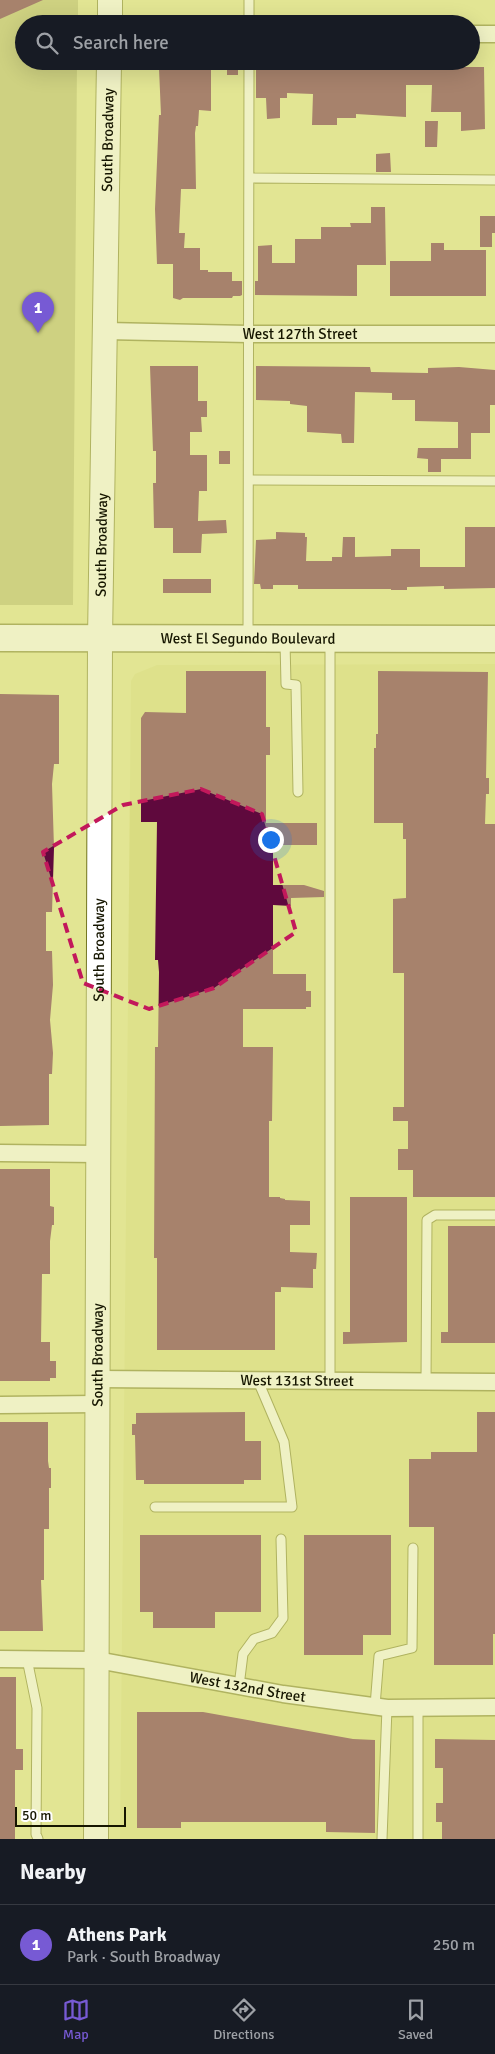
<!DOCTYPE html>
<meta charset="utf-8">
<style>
:root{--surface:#171b24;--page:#242831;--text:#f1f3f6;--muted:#9ea1a6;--line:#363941;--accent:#775ad4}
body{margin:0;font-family:Signika,sans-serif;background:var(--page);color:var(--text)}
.scale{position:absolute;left:15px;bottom:12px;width:111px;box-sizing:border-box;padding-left:5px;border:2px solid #161600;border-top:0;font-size:14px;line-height:18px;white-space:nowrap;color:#161600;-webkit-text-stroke:4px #fff;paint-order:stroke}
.you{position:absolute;left:270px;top:839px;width:18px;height:18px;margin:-12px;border:4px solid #fff;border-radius:50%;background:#1a73e8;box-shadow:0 0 0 8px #1a73e833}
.badge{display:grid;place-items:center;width:32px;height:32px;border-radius:50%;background:var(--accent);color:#fff;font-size:16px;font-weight:700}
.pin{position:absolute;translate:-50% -41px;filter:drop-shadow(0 1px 2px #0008)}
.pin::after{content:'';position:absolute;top:26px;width:18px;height:15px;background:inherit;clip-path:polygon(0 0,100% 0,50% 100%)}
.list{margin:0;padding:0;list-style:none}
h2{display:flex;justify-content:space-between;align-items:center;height:65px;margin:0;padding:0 20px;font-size:21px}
h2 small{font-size:16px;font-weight:400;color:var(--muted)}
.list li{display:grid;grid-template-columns:32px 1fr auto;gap:15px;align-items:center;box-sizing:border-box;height:80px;padding:0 20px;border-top:1px solid var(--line)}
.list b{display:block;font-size:19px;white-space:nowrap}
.list p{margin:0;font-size:16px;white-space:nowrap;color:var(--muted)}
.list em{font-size:16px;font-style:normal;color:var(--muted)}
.icon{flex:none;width:28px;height:28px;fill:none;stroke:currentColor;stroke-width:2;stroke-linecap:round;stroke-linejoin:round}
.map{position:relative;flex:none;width:495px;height:1839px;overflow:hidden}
.search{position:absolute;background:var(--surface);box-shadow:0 5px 20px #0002;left:15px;right:15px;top:15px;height:55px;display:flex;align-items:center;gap:12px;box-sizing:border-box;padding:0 18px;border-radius:28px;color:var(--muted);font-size:19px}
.sheet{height:145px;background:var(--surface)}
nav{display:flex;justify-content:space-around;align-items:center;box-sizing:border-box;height:70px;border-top:1px solid var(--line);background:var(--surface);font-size:14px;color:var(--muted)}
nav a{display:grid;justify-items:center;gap:2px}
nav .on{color:var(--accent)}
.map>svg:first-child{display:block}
.built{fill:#d9dc81}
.green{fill:#b6b96b}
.building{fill:#5f093d}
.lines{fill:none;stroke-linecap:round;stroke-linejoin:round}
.service-casing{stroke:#747622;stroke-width:11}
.minor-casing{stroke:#747622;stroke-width:19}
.secondary-casing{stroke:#747622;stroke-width:26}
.primary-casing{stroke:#747622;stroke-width:29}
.service{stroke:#fff;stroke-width:9}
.minor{stroke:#fff;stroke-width:16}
.secondary{stroke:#fff;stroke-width:24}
.primary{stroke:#fff;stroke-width:26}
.marked{fill:none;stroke:#c2185b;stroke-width:4;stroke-dasharray:10 6;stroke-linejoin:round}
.labels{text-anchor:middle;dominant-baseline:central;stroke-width:5;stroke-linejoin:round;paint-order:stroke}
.street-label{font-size:15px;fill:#161600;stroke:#fff}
</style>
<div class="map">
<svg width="495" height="1839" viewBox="0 0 495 1839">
<rect width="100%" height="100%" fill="#e2e593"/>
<path class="built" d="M 495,664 L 495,1839 L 120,1839 L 131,681 L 135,674 L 157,665 Z"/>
<path class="green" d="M 0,0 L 78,0 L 78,24 L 24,24 L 24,61 L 77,61 L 73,605 L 0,605 Z"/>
<path class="building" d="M 0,0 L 43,0 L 0,19 Z
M 174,61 L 197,61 L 197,69 L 211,69 L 211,111 L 199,110 L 198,126 L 196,126 L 195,133 L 196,189 L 181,189 L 179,233 L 185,233 L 184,248 L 200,248 L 200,270 L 208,270 L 208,272 L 232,272 L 232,281 L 242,281 L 242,295 L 240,296 L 233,296 L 232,298 L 183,298 L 180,300 L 173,298 L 173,264 L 157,264 L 155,209 L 159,115 L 161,115 L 159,68 L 174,68 Z
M 227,61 L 238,61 L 238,75 L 227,75 Z
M 303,67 L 341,69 L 341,68 L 354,67 L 484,67 L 485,129 L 461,131 L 461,112 L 431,112 L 432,85 L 406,85 L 406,117 L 356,114 L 356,118 L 337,118 L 337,125 L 312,125 L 313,94 L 287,93 L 287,98 L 280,98 L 280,118 L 267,119 L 266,98 L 256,98 L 256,68 L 303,69 Z
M 425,121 L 438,121 L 437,147 L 425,147 Z
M 390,153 L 391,172 L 376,172 L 376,154 Z
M 371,207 L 385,207 L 386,265 L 357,265 L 357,296 L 255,295 L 255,281 L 258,281 L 258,246 L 272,245 L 272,263 L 295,263 L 295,239 L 321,239 L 321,227 L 351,227 L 350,223 L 371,223 Z
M 480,216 L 495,216 L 495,233 L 492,233 L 492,247 L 480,247 Z
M 431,243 L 444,243 L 444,250 L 486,250 L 486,296 L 390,296 L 390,261 L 431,261 Z
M 150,366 L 198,366 L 198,401 L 207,401 L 207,417 L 201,417 L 202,432 L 190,432 L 190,455 L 207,455 L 207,491 L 199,491 L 198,521 L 226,520 L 227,533 L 202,534 L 201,553 L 173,553 L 173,528 L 154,528 L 153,483 L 156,483 L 156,451 L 153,451 Z
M 256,366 L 370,367 L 371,372 L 428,373 L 428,368 L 459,367 L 495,370 L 495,405 L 490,405 L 490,433 L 471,433 L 471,459 L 441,459 L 441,472 L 428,472 L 428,459 L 417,458 L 418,448 L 458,448 L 458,422 L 415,421 L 415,400 L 392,400 L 392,393 L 355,392 L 354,443 L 342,443 L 341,434 L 307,432 L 307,406 L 290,404 L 290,401 L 256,400 Z
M 219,451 L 230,451 L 230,464 L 219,464 Z
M 465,527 L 495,527 L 495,588 L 444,589 L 444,586 L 407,587 L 407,590 L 391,590 L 391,589 L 298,589 L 298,585 L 273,585 L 273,589 L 261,589 L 260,584 L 254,584 L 256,540 L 276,539 L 276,532 L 305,533 L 305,537 L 307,537 L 306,561 L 332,561 L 332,557 L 342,557 L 343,537 L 355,537 L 355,557 L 391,556 L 391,549 L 420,549 L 420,567 L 465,567 Z
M 163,579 L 211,579 L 211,593 L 163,593 Z
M 186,671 L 266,671 L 266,727 L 270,727 L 270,755 L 266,755 L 266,823 L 317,823 L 317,845 L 273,845 L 273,885 L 304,885 L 324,891 L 324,897 L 291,898 L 291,906 L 273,905 L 273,974 L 306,974 L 306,991 L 311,991 L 311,1007 L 306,1007 L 306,1009 L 243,1009 L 243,1047 L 273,1047 L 272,1121 L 269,1121 L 269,1197 L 280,1197 L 280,1198 L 285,1199 L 285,1200 L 310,1201 L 310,1225 L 290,1225 L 290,1252 L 317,1253 L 316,1269 L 313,1269 L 313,1288 L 281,1287 L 281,1292 L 275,1292 L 275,1350 L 157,1350 L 157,1258 L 154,1258 L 155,1047 L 158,1047 L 159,972 L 158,960 L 155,960 L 157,822 L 141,822 L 141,718 L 145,712 L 186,713 Z
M 378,671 L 488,672 L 486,778 L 489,778 L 489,794 L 486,794 L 485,824 L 495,824 L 495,1197 L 413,1197 L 413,1170 L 398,1170 L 398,1149 L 408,1149 L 408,1121 L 393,1121 L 393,1107 L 404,1107 L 404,973 L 393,973 L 393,899 L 406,898 L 406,839 L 403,839 L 403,823 L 374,823 L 374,748 L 376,748 L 376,734 L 378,734 Z
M 0,694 L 59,695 L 59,764 L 54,764 L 52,784 L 54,848 L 52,912 L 46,912 L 46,951 L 52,951 L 53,985 L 50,1020 L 53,1053 L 52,1074 L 49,1074 L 49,1125 L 0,1126 Z
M 0,1169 L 50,1169 L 50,1206 L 54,1207 L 54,1225 L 52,1225 L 50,1241 L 50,1274 L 42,1274 L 41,1342 L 50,1342 L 50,1361 L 56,1361 L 56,1378 L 50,1378 L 50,1381 L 0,1381 Z
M 350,1197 L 407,1197 L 407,1342 L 343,1344 L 343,1332 L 350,1332 Z
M 448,1226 L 495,1226 L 495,1343 L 441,1343 L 441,1332 L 448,1332 Z
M 245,1412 L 245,1441 L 261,1441 L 261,1480 L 244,1480 L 244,1484 L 144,1484 L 144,1480 L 136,1480 L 135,1435 L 132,1435 L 132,1424 L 136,1424 L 136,1413 Z
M 477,1412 L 495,1412 L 495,1634 L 493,1634 L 493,1665 L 434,1665 L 434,1527 L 409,1527 L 409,1459 L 431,1459 L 431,1452 L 477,1452 Z
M 0,1422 L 48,1422 L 48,1461 L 49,1468 L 51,1468 L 51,1488 L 49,1488 L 49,1529 L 44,1529 L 44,1580 L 41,1580 L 43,1631 L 0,1631 Z
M 140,1535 L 261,1535 L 261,1612 L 215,1612 L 215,1628 L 153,1628 L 153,1612 L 140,1612 Z
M 304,1535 L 391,1535 L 391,1635 L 363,1635 L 363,1655 L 304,1655 Z
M 0,1677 L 16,1677 L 16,1749 L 23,1749 L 23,1770 L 15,1770 L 15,1839 L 0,1839 Z
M 137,1712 L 203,1712 L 353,1739 L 375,1740 L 375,1833 L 326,1832 L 326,1822 L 181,1822 L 181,1828 L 137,1828 Z
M 435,1739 L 495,1740 L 495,1839 L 442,1839 L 442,1822 L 436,1822 L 436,1803 L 443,1803 L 443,1768 L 435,1768 Z"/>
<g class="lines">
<g class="service-casing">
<path id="service" d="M 249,24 L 249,0
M 249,178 L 495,180
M 249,480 L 495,481
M 248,636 L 249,61
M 285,642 L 286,684 L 296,685 L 298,792
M 330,1382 L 330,642
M 426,1382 L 427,1220 L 435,1215 L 495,1215
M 155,1507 L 292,1507 L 284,1442 L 258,1381
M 27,1659 L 37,1708 L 36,1834 L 38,1839
M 239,1686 L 243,1654 L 254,1639 L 272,1633 L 283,1618 L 281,1539
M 375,1706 L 379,1656 L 412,1648 L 413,1548
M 418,1708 L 418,1839
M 382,1839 L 387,1708"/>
</g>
<g class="minor-casing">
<g id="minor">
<path d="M 471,34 L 495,34"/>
<path id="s1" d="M 106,331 L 248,334 L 495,334"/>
<path d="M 0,1153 L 98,1154"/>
<path id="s2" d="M 98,1379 L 495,1382"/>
<path d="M 0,1405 L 97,1404"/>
<path id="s3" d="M 0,1659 L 97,1660 L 283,1694 L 387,1708 L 495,1707"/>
</g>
</g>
<g class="secondary-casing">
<g id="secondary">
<path d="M 110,24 L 110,0"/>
<path id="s4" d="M 96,1839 L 100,639 L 109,61"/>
</g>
</g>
<g class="primary-casing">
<g id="primary">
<path id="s5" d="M 0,638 L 495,639"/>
</g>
</g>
<use href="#service" class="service"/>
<use href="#minor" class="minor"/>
<use href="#secondary" class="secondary"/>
<use href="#primary" class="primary"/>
</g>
<path d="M0 0H495V1839H0ZM 201,789 L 262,814 L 296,932 L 214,988 L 149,1009 L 83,983 L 43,852 L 123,805 Z" fill="#e2e593" fill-opacity=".55" fill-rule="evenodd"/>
<path class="marked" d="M 201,789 L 262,814 L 296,932 L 214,988 L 149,1009 L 83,983 L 43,852 L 123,805 Z"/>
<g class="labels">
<g class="street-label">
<text stroke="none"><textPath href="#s4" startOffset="1699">South Broadway</textPath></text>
<text stroke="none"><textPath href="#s1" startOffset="194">West 127th Street</textPath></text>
<text stroke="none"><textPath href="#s4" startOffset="1294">South Broadway</textPath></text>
<text stroke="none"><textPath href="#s5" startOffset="248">West El Segundo Boulevard</textPath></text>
<text stroke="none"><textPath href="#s4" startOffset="889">South Broadway</textPath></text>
<text stroke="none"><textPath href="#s4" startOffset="484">South Broadway</textPath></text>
<text stroke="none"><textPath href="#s2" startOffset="199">West 131st Street</textPath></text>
<text stroke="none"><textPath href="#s3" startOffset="250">West 132nd Street</textPath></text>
</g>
</g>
</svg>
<div class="scale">50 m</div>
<div class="you"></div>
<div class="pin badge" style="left:38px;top:333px">1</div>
<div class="search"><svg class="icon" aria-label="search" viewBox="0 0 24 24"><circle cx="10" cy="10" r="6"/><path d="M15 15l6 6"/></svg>Search here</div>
</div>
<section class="sheet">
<h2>Nearby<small></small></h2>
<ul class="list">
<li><span class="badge">1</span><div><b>Athens Park</b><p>Park · South Broadway</p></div><em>250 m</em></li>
</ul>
</section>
<nav>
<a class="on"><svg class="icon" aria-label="map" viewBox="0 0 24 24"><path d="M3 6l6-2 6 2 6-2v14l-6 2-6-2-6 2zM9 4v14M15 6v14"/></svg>Map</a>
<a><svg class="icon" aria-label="directions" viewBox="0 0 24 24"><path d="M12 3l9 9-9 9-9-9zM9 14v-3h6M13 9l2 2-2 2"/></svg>Directions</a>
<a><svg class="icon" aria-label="saved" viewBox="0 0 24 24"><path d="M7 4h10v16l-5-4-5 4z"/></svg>Saved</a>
</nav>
